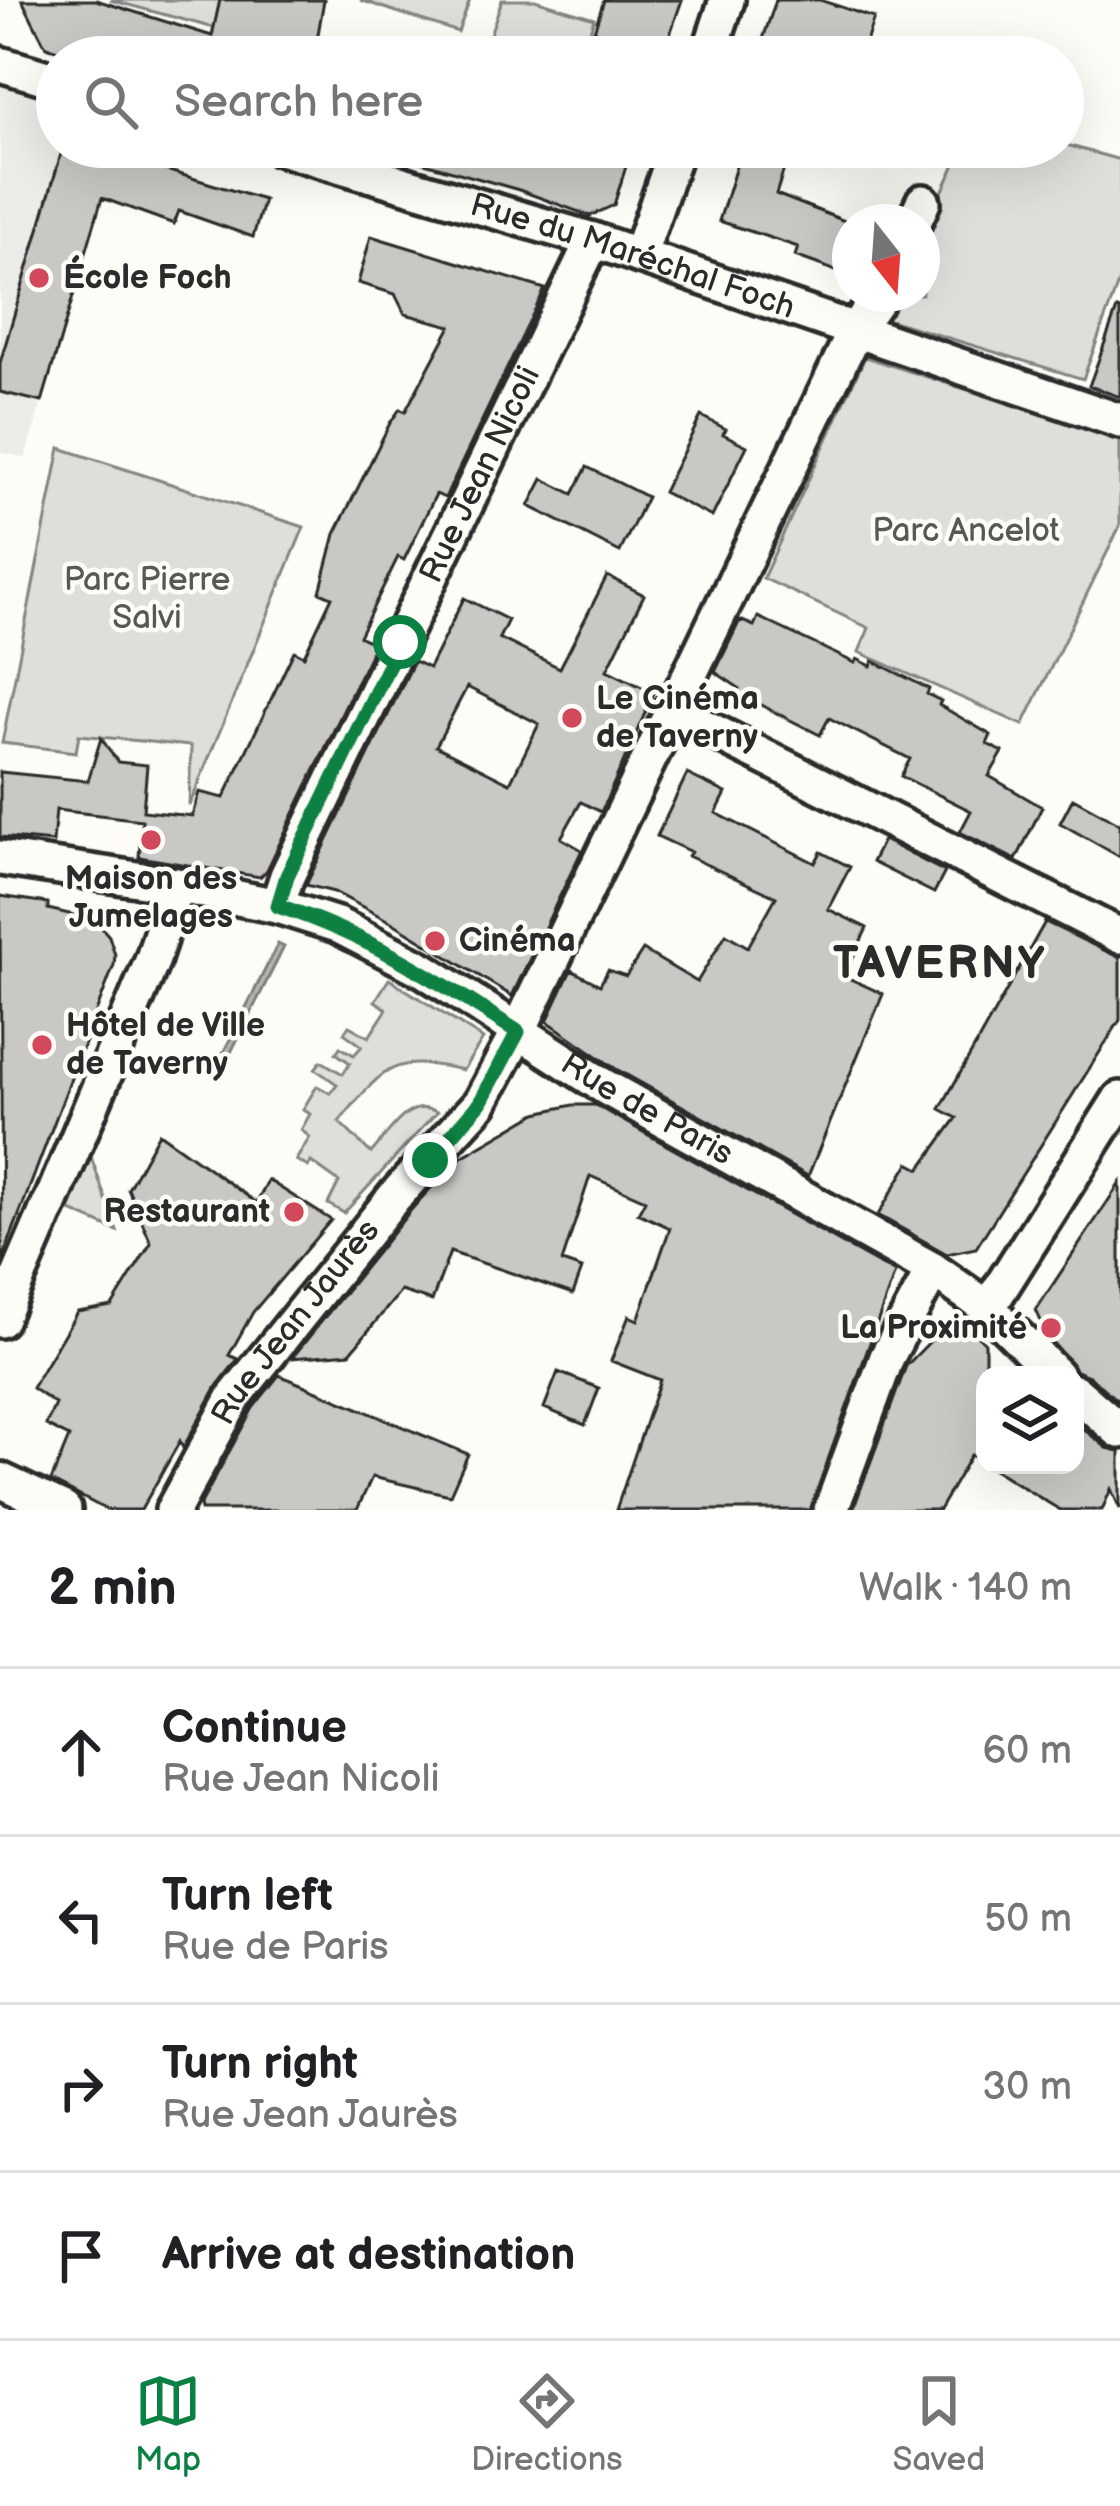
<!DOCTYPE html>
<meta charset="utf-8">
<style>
:root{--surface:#fff;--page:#f6f6f6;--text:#202124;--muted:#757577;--line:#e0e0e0;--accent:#0b8043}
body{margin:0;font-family:"Balsamiq Sans",sans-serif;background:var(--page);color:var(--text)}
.controls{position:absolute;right:36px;bottom:36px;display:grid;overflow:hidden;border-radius:24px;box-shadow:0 12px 48px #0002}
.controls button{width:108px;height:108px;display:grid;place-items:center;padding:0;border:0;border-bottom:3px solid var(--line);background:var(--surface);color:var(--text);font:60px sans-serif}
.compass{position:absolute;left:832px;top:204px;width:108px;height:108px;border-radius:50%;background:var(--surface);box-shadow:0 12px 48px #0002;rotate:163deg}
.stop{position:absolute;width:36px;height:36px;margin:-27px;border:9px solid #0b8043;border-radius:50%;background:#fff}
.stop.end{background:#0b8043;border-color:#fff;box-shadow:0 3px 12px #0008}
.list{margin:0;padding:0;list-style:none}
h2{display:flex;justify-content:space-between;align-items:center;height:156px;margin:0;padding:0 48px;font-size:51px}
h2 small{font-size:39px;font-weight:400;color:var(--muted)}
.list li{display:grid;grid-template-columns:78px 1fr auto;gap:36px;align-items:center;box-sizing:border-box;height:168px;padding:0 48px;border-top:3px solid var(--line)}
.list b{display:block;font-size:45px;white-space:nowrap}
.list p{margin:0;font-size:39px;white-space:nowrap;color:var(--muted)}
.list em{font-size:39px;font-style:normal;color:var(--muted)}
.icon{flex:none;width:66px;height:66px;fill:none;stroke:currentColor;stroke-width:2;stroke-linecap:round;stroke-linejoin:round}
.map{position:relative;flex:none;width:1120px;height:1510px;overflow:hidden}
.search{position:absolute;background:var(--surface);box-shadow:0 12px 48px #0002;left:36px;right:36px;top:36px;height:132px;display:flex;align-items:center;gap:30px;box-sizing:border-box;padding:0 42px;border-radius:66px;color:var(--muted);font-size:45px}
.sheet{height:828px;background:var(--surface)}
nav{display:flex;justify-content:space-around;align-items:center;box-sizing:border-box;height:168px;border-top:3px solid var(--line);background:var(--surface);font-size:33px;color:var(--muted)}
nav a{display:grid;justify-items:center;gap:6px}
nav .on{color:var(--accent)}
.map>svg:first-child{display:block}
.built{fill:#edece8}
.green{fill:#dfdeda;stroke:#858482;stroke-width:3}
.water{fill:#b5b4b1;stroke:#7e7d7b;stroke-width:3}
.building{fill:#c9c8c4;stroke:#2b2b2b;stroke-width:3;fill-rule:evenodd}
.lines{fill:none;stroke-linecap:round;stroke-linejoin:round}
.minor-casing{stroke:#2b2b2b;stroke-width:42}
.minor{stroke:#fdfcf7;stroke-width:33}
.route{stroke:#0b8043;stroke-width:15}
.poi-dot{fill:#d1495b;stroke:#fdfcf7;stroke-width:4.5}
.labels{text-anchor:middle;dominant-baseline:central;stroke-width:9;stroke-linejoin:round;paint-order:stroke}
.street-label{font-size:33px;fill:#2b2b2b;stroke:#fdfcf7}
.poi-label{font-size:33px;font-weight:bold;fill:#2b2b2b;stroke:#fdfcf7;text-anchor:start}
.park-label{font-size:33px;fill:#585857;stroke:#fdfcf7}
.district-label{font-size:45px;font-weight:bold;letter-spacing:3px;fill:#2b2b2b;stroke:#fdfcf7}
</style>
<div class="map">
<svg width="1120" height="1510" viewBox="0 0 1120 1510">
<rect width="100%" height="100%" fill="#fdfcf7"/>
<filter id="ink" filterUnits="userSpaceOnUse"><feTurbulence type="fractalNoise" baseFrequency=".00833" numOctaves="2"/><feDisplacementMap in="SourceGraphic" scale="24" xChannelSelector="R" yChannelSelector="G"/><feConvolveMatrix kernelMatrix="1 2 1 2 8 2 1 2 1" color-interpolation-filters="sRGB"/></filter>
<g filter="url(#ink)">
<path class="built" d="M 0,86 L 57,102 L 57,147 L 117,147 L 25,458 L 0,452 Z"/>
<path class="green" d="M 110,0 L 220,0 L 214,28 Z
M 360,0 L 470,0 L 458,32 Z
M 502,0 L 535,0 L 594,18 L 582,57 L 536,57 L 488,40 Z
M 1063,144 L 1120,160 L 1120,278 L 1083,379 L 883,318 L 894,294 L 922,294 L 922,235 L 963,147 L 1063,147 Z
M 865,357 L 1120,439 L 1120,526 L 1023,725 L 859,652 L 869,628 L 763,578 Z
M 60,448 L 304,527 L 189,806 L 191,746 L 79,735 L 76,752 L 2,743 Z
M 389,979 L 483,1039 L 463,1070 C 389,1055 385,1067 339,1122 L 371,1153 C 390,1132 407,1097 437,1112 L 344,1213 L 328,1204 L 339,1182 L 311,1162 L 308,1167 L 296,1160 L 310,1137 L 301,1130 L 310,1114 L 303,1109 L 317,1086 L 330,1093 L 337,1084 L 315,1069 L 321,1061 L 343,1074 L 350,1063 L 336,1053 L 340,1047 L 354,1055 L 362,1046 L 344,1033 L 349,1026 L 369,1037 L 387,1009 L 375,1001 Z
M 91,1157 L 117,1231 L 66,1209 Z"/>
<path class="water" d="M 278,944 L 284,947 L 224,1066 L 218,1063 Z"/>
<path class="building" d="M 22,0 L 96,0 L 212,36 L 220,0 L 324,0 L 314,57 L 79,57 L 46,47 Z
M 604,0 L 682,0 L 662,57 L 594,57 L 596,51 L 588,49 Z
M 776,0 L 820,0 L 874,18 L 861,57 L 757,57 Z
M 63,147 L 91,147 L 264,200 L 253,237 L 179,211 L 174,224 L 102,198 L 42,402 L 0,392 L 0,363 Z
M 397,147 L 632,147 L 614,205 L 590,216 L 519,190 L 396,155 Z
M 742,147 L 791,147 L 776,194 L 850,223 L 850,276 L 795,256 L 798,247 L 719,221 Z
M 371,236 L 545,289 L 445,498 L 436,494 L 404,560 L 398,557 L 359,636 L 375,644 L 267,870 L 260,877 L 139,857 L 142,820 L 56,810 L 53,842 L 0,837 L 0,772 L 88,781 L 101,738 L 118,762 L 147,765 L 143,811 L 192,816 L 199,792 L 224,798 L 294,651 L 304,656 L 332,597 L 320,592 L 335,534 L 390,423 L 400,409 L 405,412 L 451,326 L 405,314 L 395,294 L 358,283 Z
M 1117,309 L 1120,310 L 1120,397 L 1089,386 Z
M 701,416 L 726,429 L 723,434 L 747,446 L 712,517 L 663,492 Z
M 587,467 L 647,497 L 620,552 L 529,506 L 543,479 L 573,494 Z
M 607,576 L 644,595 L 607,670 L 654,693 L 601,812 L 581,802 L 561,838 L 582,850 L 512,996 L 393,923 L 334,892 L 306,885 L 414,661 L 429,668 L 464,598 L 508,620 L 499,638 L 560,668 ZM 467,687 L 539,724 L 510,783 L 436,746 Z
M 758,617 L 855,663 L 857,659 L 871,666 L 873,661 L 929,689 L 927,694 L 941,701 L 939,705 L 991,735 L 987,744 L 1003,752 L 989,776 L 1042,807 L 1016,860 L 960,832 L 971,811 L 901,776 L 910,759 L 829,718 L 820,735 L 737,693 L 739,688 L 715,672 L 740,620 L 754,626 Z
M 687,774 L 726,793 L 716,813 L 815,863 L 821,852 L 850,867 L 828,909 L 867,928 L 844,976 L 883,994 L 808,1176 L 616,1069 L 547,1021 L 571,970 L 600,985 L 608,970 L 626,976 L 643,950 L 697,982 L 726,934 L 748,947 L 776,897 L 688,856 L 691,852 L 657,836 Z
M 1073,798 L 1120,824 L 1120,857 L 1060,823 Z
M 883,840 L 945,872 L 934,893 L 872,862 Z
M 0,896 L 48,903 L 48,909 L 95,920 L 109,936 L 115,955 L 114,965 L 2,1260 Z
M 1045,922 L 1120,958 L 1120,1020 L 976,1248 L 947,1254 L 878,1215 L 909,1163 L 920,1169 L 957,1118 L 940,1109 Z
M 573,1105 L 595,1105 L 895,1273 L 810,1510 L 616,1510 L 660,1380 L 611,1361 L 629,1316 L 638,1320 L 670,1228 L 638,1213 L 645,1200 L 590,1176 L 562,1262 L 582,1269 L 573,1294 L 450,1252 L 432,1301 L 401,1291 L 350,1353 L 292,1358 L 411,1210 L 455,1161 L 537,1113 Z
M 159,1133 L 257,1203 L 268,1180 L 331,1220 L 253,1312 L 229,1355 L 238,1359 L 217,1386 L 183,1448 L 180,1441 L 141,1510 L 107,1510 L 51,1481 L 69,1437 L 46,1425 L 55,1404 L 32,1388 L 77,1312 L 112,1306 L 151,1243 L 128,1189 Z
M 1120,1183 L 1120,1403 L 1089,1376 L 1076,1371 L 1048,1337 L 1036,1310 Z
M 945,1326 L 968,1326 L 985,1343 L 985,1463 L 971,1455 L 939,1510 L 853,1510 L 906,1366 Z
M 558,1372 L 599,1388 L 585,1425 L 544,1408 Z
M 279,1375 L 468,1454 L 450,1495 L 372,1477 L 357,1510 L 201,1510 L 200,1505 L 253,1408 Z
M 1075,1422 L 1107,1448 L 1120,1451 L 1120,1509 L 1111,1489 L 1102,1510 L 1060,1510 L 987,1465 L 1075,1465 Z"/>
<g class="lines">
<g class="minor-casing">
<g id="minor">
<path d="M 708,57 L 727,0"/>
<path d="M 0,64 L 57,81"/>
<path id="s1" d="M 277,147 L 593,240 L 1120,421"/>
<path d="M 914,222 L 923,202"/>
<path d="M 639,256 L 677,147"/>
<path d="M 671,710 L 1120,936"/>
<path id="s2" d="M 0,858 L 176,885 L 277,906 L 337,925 L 424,970 L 605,1087 L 933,1270 L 988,1308 L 1056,1375"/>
<path id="s3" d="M 277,906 L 287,876 L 593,240"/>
<path d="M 48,1209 L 153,959 L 176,885"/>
<path d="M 988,1308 L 1120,1099"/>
<path d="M 0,1320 L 50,1203"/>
<path d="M 1075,1392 L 1120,1431"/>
<path d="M 0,1480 L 64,1510"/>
<path id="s4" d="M 173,1510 L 235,1396 L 395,1196 L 480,1103 L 518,1032 L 855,331 L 881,294"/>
<path d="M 831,1510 L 887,1357 L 933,1270"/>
</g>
</g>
<use href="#minor" class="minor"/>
</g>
</g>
<g class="lines" filter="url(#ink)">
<path class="route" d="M 400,642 L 287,876 L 278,906 C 368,935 439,981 518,1032 L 480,1103 L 430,1160"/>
</g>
<g class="poi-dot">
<circle cx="39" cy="278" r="12"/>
<circle cx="572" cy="718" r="12"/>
<circle cx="151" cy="840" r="12"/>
<circle cx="435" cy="941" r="12"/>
<circle cx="42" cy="1045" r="12"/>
<circle cx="294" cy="1212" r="12"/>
<circle cx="1051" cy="1328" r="12"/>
</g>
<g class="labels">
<g class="street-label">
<text stroke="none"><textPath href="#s1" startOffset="372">Rue du Maréchal Foch</textPath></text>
<text stroke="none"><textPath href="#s3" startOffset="477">Rue Jean Nicoli</textPath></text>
<text stroke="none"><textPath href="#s2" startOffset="705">Rue de Paris</textPath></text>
<text stroke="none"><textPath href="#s4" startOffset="225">Rue Jean Jaurès</textPath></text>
</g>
<g class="poi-label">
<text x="63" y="278">École Foch</text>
<text x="596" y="699">Le Cinéma<tspan x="596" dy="38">de Taverny</tspan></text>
<text x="151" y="879" text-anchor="middle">Maison des<tspan x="151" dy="38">Jumelages</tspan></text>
<text x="459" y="941">Cinéma</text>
<text x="66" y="1026">Hôtel de Ville<tspan x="66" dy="38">de Taverny</tspan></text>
<text x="270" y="1212" text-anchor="end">Restaurant</text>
<text x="1027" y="1328" text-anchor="end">La Proximité</text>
</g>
<g class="park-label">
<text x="966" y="531">Parc Ancelot</text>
<text x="147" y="580">Parc Pierre<tspan x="147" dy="38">Salvi</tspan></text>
</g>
<g class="district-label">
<text x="940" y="964">TAVERNY</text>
</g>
</g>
</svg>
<div class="controls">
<button><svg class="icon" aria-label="layers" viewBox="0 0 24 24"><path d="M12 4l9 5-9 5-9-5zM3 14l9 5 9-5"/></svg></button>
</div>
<svg class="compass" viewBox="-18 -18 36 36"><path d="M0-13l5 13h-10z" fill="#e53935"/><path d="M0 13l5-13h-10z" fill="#757577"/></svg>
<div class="stop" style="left:400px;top:642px"></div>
<div class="stop end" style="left:430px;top:1160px"></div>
<div class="search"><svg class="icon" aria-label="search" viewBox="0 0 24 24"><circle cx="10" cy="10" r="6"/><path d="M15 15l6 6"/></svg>Search here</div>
</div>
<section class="sheet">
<h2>2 min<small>Walk · 140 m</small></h2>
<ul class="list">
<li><svg class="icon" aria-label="ahead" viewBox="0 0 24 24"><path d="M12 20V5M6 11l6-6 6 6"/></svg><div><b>Continue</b><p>Rue Jean Nicoli</p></div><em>60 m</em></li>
<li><svg class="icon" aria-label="left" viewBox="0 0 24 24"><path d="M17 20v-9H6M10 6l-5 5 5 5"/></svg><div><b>Turn left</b><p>Rue de Paris</p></div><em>50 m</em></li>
<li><svg class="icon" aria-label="right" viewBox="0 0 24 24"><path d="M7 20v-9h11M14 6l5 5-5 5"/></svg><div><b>Turn right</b><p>Rue Jean Jaurès</p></div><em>30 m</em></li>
<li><svg class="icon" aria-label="arrive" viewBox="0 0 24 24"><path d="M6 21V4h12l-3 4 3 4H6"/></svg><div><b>Arrive at destination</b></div></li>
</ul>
</section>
<nav>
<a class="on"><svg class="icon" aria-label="map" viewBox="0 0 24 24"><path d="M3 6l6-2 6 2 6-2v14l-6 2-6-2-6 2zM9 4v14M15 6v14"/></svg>Map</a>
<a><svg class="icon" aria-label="directions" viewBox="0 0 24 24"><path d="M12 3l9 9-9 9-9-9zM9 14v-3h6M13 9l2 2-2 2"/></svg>Directions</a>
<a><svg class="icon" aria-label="saved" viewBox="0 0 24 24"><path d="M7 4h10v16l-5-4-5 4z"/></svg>Saved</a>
</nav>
